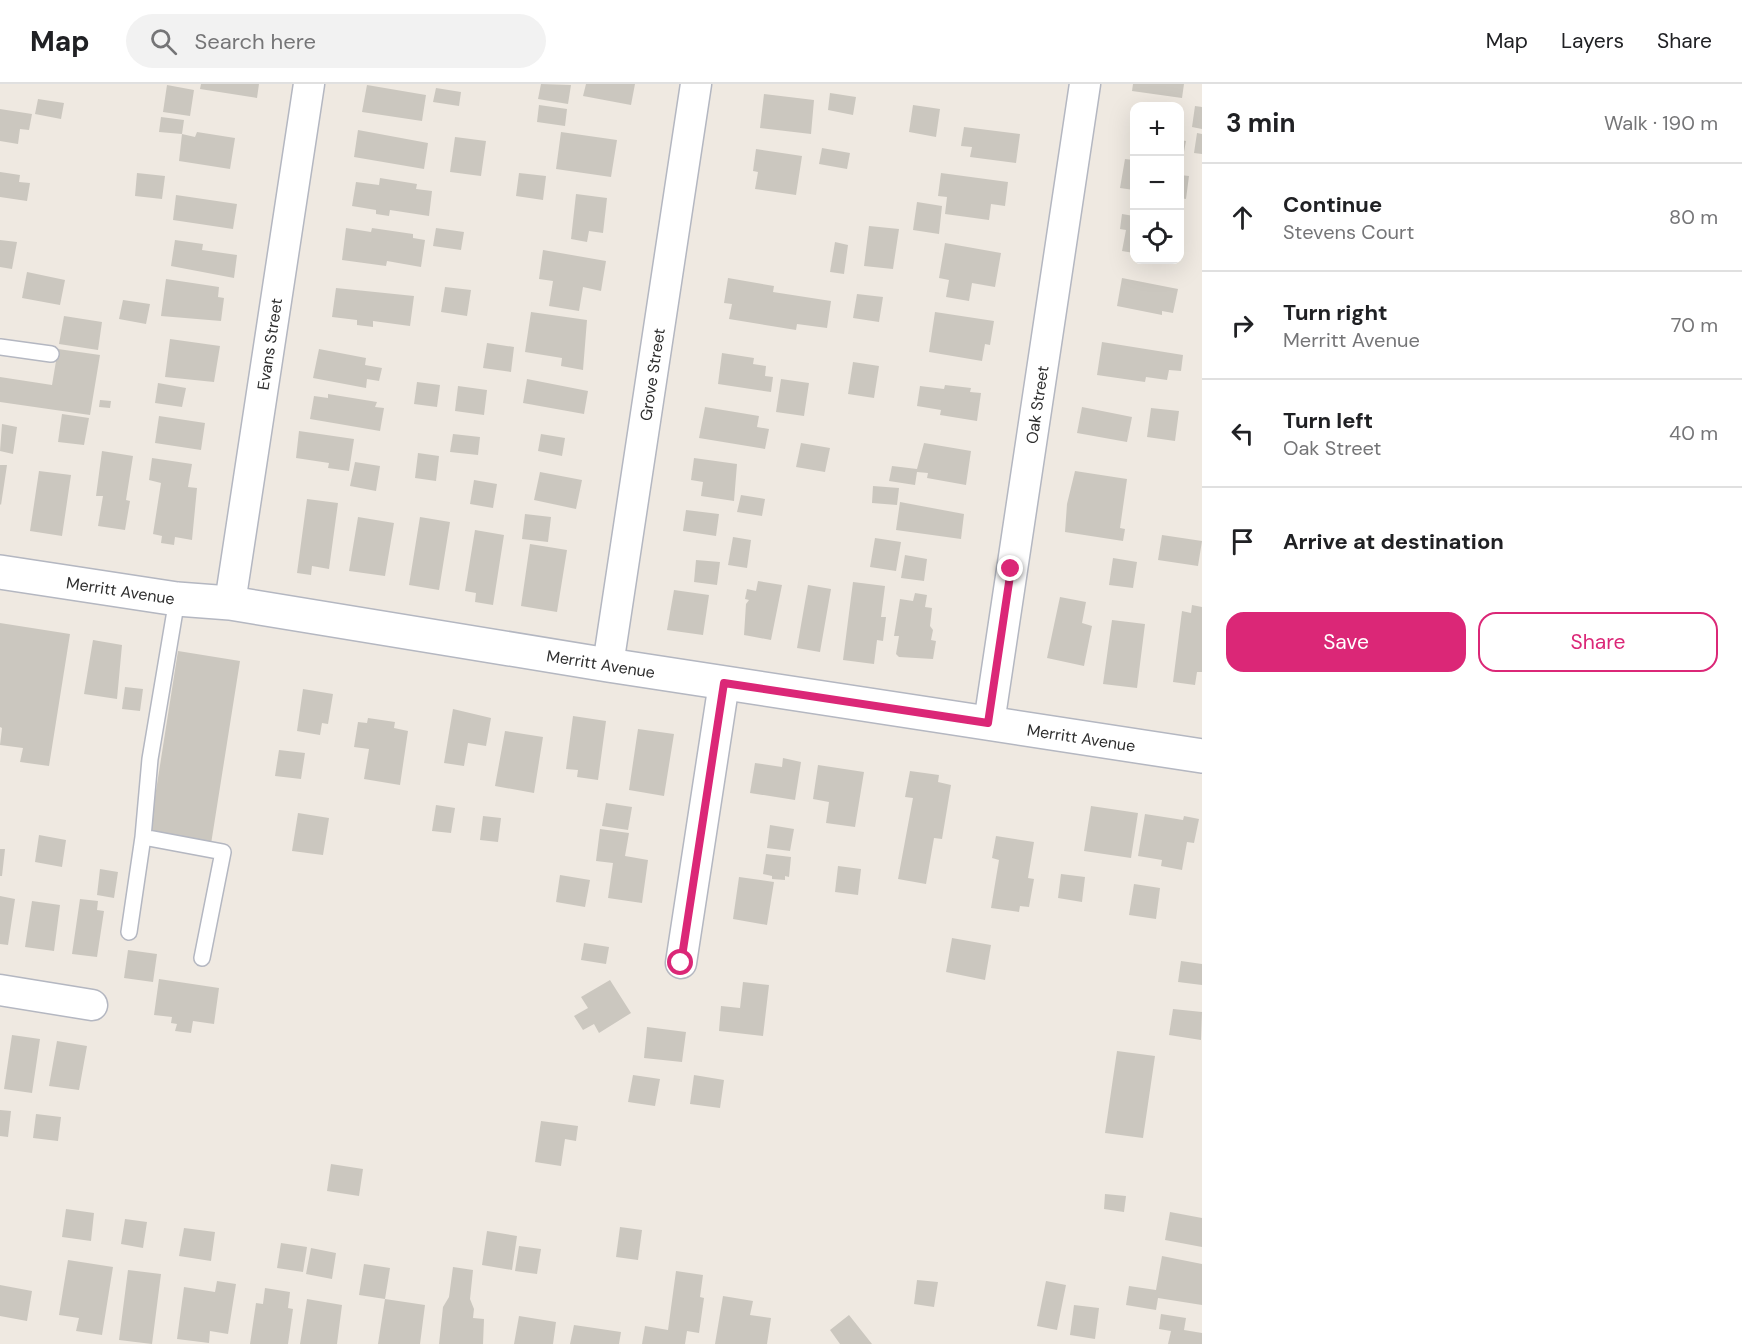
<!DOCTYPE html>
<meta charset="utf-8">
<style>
:root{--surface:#fff;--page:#f2f2f2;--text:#202124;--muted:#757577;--line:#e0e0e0;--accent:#db2777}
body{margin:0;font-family:"DM Sans",sans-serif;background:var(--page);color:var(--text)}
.controls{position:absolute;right:18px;top:18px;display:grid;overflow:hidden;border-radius:12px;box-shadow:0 6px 24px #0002}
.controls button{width:54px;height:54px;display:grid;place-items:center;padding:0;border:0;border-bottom:2px solid var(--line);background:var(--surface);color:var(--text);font:30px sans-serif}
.stop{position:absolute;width:18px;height:18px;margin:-14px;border:4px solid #db2777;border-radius:50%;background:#fff}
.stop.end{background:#db2777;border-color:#fff;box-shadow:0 2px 6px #0008}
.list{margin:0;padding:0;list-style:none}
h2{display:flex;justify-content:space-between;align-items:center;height:78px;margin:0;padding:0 24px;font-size:26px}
h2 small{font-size:20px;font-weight:400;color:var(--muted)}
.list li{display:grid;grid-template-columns:39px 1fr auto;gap:18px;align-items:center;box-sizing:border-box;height:108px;padding:0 24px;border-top:2px solid var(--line)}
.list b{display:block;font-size:22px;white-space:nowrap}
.list p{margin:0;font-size:20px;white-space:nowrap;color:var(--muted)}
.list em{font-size:20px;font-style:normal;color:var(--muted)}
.actions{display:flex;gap:12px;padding:18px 24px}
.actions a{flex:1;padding:14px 0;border:2px solid var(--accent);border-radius:18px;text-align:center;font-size:21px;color:var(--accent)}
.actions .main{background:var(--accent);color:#fff}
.icon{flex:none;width:33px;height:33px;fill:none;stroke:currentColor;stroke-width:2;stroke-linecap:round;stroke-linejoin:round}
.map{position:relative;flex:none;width:1202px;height:1260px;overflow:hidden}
header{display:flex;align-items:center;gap:36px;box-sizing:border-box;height:84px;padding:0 30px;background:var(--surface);border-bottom:2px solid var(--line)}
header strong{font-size:28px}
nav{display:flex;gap:33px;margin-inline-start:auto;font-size:21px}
.search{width:420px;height:54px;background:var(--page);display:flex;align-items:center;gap:15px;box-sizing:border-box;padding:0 21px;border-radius:33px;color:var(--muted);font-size:22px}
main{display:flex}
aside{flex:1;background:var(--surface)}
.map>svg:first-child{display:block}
.building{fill:#cbc7bf}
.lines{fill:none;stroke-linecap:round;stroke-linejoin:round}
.lane-casing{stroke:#b4b7c1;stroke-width:18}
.street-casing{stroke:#b4b7c1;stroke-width:33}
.secondary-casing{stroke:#b4b7c1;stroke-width:36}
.lane{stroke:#fff;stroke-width:15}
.street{stroke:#fff;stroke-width:30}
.secondary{stroke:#fff;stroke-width:33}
.route{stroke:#db2777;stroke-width:8}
.labels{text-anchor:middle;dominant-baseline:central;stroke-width:4.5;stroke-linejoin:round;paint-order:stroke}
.street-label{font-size:16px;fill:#2e2e2e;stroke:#fff}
</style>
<header>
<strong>Map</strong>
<div class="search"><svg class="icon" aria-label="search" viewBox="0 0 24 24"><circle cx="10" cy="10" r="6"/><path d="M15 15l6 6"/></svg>Search here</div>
<nav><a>Map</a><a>Layers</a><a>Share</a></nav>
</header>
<main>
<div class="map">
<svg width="1202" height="1260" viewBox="0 0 1202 1260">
<rect width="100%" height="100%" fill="#efe9e1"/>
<path class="building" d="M 201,0 L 259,0 L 257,14 L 200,5 Z
M 541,0 L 571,1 L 568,20 L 538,15 Z
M 586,0 L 635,0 L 631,21 L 583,12 Z
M 1133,0 L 1184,0 L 1182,14 L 1132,7 Z
M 167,1 L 194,6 L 190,32 L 163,28 Z
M 367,1 L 426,11 L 422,37 L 362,28 Z
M 436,4 L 461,8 L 459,22 L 433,18 Z
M 830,9 L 856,13 L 853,31 L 828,26 Z
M 764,10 L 814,16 L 811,50 L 760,44 Z
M 38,15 L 64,19 L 61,35 L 35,30 Z
M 539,21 L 567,25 L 565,42 L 537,38 Z
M 913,21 L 940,25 L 936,53 L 909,48 Z
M 1195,22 L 1202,23 L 1202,45 L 1192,43 Z
M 0,25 L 32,30 L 29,46 L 20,45 L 18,60 L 0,57 Z
M 161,33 L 184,36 L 182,50 L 159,48 Z
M 964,43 L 1020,50 L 1016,79 L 970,73 L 972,63 L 961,62 Z
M 358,46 L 428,59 L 424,85 L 354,73 Z
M 197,48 L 235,54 L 230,85 L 179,77 L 182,50 L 195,53 Z
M 561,48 L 617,56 L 611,93 L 556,85 Z
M 1197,49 L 1202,50 L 1202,70 L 1194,69 Z
M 455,53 L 486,57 L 481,92 L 450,88 Z
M 1180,56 L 1186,57 L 1182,79 L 1180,79 Z
M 822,64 L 850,69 L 847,85 L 819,80 Z
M 756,65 L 802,72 L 796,111 L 755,105 L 758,88 L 753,87 Z
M 1125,75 L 1134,76 L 1134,106 L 1120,104 Z
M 0,88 L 20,91 L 19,98 L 30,99 L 27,117 L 0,113 Z
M 137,89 L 165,92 L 162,115 L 135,112 Z
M 519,89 L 546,92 L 543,116 L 516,112 Z
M 941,89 L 1008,98 L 1005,122 L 991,120 L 989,136 L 945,130 L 947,113 L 938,112 Z
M 1180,91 L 1189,92 L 1186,115 L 1180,114 Z
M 380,94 L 417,100 L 416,105 L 432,107 L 429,132 L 390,126 L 389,132 L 376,130 L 376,126 L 352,122 L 356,98 L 379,101 Z
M 576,110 L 607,114 L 603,149 L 589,147 L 587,158 L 571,155 Z
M 176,111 L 237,120 L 233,145 L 173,136 Z
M 917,118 L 942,122 L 939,150 L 913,146 Z
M 1122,130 L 1134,132 L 1134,169 L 1122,167 L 1126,146 L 1120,145 Z
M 869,142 L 899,145 L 893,185 L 864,182 Z
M 346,144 L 371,148 L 372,144 L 413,150 L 413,154 L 425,156 L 421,183 L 387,177 L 386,182 L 342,176 Z
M 436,144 L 464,148 L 461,166 L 433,162 Z
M 0,156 L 17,158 L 12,185 L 0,183 Z
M 175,156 L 203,160 L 202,166 L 237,171 L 234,194 L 171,182 Z
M 835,158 L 848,161 L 844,190 L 830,188 Z
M 945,159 L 1001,169 L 995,203 L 972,199 L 969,217 L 946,213 L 949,196 L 939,194 Z
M 543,166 L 606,177 L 601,207 L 583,203 L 579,227 L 549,222 L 553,197 L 539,195 Z
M 27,188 L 65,196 L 60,221 L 22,214 Z
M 728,194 L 774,202 L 773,208 L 831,217 L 827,244 L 797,240 L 796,246 L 729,235 L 732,220 L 724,219 Z
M 1122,194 L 1178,205 L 1173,229 L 1162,227 L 1162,231 L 1117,222 Z
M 166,195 L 219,203 L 218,213 L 224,214 L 221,237 L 161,232 Z
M 445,203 L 471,206 L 467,232 L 441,228 Z
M 336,204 L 414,212 L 410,242 L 373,237 L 373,243 L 357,241 L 357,236 L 332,233 Z
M 857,210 L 883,213 L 879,238 L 853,234 Z
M 123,216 L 150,220 L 146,240 L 119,235 Z
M 531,228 L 587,236 L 583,286 L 561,282 L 562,274 L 525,268 Z
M 935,228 L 994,237 L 990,261 L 985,260 L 982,277 L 929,268 Z
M 64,232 L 102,238 L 98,266 L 59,260 Z
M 170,255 L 220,262 L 214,298 L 165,293 Z
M 1102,258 L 1183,271 L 1181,287 L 1169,286 L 1167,296 L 1146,293 L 1145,298 L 1097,291 Z
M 487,259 L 514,263 L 511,288 L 483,284 Z
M 58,265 L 100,271 L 90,331 L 0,318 L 0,293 L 52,301 Z
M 319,265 L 366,274 L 365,281 L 382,284 L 379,297 L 367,295 L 366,304 L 313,294 Z
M 722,269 L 754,274 L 753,280 L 766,282 L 765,292 L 773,293 L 771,308 L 718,300 Z
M 853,278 L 879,282 L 874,314 L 848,310 Z
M 527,295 L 588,307 L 584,330 L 523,319 Z
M 781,295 L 809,299 L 804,332 L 776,328 Z
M 417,298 L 440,301 L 437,323 L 414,320 Z
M 158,299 L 186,304 L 182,323 L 155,319 Z
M 945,301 L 971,304 L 970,308 L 981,309 L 977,337 L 940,331 L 941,326 L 917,322 L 920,302 L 944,305 Z
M 458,302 L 487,306 L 484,331 L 455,327 Z
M 328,310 L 377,318 L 375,323 L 384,324 L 380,347 L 310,335 L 314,312 L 328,314 Z
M 100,316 L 111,317 L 110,324 L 99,323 Z
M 705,323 L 759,332 L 757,343 L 769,345 L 765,365 L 699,354 Z
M 1082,323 L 1132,333 L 1127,358 L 1077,349 Z
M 1151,324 L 1179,327 L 1175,357 L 1147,353 Z
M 62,330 L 89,334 L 84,361 L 58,358 Z
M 159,332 L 205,339 L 201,366 L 155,359 Z
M 2,340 L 17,343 L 13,370 L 0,367 Z
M 299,347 L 354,355 L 349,387 L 328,384 L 329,379 L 296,374 Z
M 453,350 L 480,353 L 478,371 L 450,368 Z
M 541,350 L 565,354 L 562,372 L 538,367 Z
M 801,359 L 830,364 L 825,388 L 796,383 Z
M 924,359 L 971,367 L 966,401 L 927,394 L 928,389 L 917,388 L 915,401 L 889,397 L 892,382 L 917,385 Z
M 102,367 L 133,372 L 126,416 L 130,417 L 125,446 L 98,442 L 103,412 L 96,412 Z
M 418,369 L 439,372 L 436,397 L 415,394 Z
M 152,374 L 192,380 L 188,403 L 197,404 L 192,456 L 175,453 L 174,461 L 161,459 L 162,452 L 153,450 L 161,399 L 149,396 Z
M 694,374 L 737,380 L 734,417 L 701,412 L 703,398 L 691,396 Z
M 355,378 L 380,382 L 376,407 L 350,402 Z
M 0,381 L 7,381 L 1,421 L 0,420 Z
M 39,387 L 71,391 L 62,452 L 30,447 Z
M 1075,387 L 1127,395 L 1120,444 L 1125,445 L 1123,457 L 1065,448 L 1067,420 Z
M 540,388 L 582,396 L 576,425 L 534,416 Z
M 474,396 L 497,400 L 493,424 L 470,420 Z
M 873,402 L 899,404 L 897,421 L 872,419 Z
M 741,411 L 765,415 L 762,432 L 737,428 Z
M 307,415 L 338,419 L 329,485 L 312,482 L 311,491 L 297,489 Z
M 900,418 L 964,430 L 961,455 L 896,446 Z
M 686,426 L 719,430 L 716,452 L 683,447 Z
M 525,430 L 551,433 L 548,458 L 522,455 Z
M 358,433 L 394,439 L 385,492 L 349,487 Z
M 420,433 L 450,438 L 439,506 L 409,501 Z
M 475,446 L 504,451 L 493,521 L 475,518 L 476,509 L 465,507 Z
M 1162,451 L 1202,457 L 1198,482 L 1158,476 Z
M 733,453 L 751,456 L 747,484 L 728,481 Z
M 875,454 L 901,458 L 896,487 L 870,483 Z
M 530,460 L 567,466 L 557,528 L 521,522 Z
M 905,471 L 927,475 L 924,497 L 901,494 Z
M 1113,474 L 1137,478 L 1133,504 L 1109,501 Z
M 696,476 L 720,478 L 717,501 L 694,498 Z
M 758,497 L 782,501 L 771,556 L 744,551 L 746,520 L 749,516 L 745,515 L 747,505 L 756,507 Z
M 853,498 L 885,502 L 881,533 L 886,533 L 883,557 L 877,556 L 874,580 L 843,576 Z
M 808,501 L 831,505 L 820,568 L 797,564 Z
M 674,506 L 709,511 L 703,551 L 667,546 Z
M 915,509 L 927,511 L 925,523 L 932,524 L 930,542 L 933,546 L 931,556 L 936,557 L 933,575 L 899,573 L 896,570 L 899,552 L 894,552 L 900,515 L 913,517 Z
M 1060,513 L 1086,518 L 1082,539 L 1092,542 L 1084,582 L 1047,574 Z
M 1192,521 L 1202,523 L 1202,588 L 1197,588 L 1195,601 L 1173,598 L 1182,527 L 1191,529 Z
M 1112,536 L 1145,540 L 1137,604 L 1103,600 Z
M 0,539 L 70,550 L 49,682 L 20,678 L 23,664 L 0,661 L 2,644 L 0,643 Z
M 93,556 L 122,561 L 117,615 L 84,610 Z
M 178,567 L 240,577 L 211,760 L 149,751 Z
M 125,603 L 143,605 L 140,627 L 122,625 Z
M 303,605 L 333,610 L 328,640 L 322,639 L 320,651 L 297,647 Z
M 453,625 L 491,634 L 486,662 L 468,659 L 464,682 L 444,679 Z
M 573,632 L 606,637 L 598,696 L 577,693 L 578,686 L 566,685 Z
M 368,634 L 395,638 L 394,644 L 408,647 L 400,701 L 364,695 L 369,665 L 354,663 L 358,638 L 367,639 Z
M 638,645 L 674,650 L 664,712 L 629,706 Z
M 505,647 L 543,653 L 534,709 L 495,702 Z
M 279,666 L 305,669 L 301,695 L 275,692 Z
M 783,674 L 801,678 L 795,716 L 750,709 L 755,679 L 782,683 Z
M 818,681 L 864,688 L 855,743 L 826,739 L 829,718 L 813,715 Z
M 910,687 L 939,691 L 938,698 L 951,701 L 942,755 L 934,754 L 926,800 L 898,795 L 913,714 L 905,713 Z
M 606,719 L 632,723 L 628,746 L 602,742 Z
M 436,721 L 455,724 L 451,749 L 432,747 Z
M 1091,722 L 1138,729 L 1131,774 L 1084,767 Z
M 298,729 L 329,734 L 323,771 L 292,767 Z
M 1145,730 L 1183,736 L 1184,732 L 1199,735 L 1194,759 L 1187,758 L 1182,786 L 1161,782 L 1162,776 L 1138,772 Z
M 483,732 L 501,734 L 498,758 L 480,756 Z
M 770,741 L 794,745 L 790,767 L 767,764 Z
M 600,745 L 629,749 L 625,772 L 648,776 L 642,819 L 608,814 L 613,779 L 596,777 Z
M 39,751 L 66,756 L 62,783 L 35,778 Z
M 996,752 L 1034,758 L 1028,794 L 1034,795 L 1029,823 L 1020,822 L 1019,828 L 991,824 L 999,776 L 992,774 Z
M 0,765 L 5,765 L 2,792 L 0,792 Z
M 766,770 L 791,773 L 789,793 L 785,792 L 785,796 L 772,795 L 772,792 L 763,790 Z
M 838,782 L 861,785 L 858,811 L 835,808 Z
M 100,785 L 118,788 L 114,814 L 97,811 Z
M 1061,790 L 1085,793 L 1082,818 L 1058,814 Z
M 560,791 L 590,796 L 585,823 L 556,818 Z
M 739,793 L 774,798 L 767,841 L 733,835 Z
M 1134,800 L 1160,804 L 1156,835 L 1129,831 Z
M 0,812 L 15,815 L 8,861 L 0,860 Z
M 80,815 L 98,817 L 97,826 L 104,827 L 97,873 L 72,870 Z
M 32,817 L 60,821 L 54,867 L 25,863 Z
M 952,854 L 991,861 L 985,896 L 946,888 Z
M 584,859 L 609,863 L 606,880 L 581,876 Z
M 128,866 L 157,870 L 153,898 L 124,894 Z
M 1181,877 L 1202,880 L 1202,901 L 1178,898 Z
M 159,895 L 219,904 L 214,940 L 193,937 L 191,949 L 175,947 L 177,940 L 171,939 L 172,933 L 154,931 Z
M 610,896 L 631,929 L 599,949 L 594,940 L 583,946 L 574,932 L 588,924 L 581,913 Z
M 743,898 L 769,901 L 763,952 L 719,947 L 721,922 L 740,924 Z
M 1173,925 L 1202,928 L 1201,956 L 1169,951 Z
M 647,943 L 686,948 L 682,978 L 644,974 Z
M 12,951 L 40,955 L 32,1009 L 4,1005 Z
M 57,957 L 87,962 L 79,1006 L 49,1002 Z
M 1117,967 L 1155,972 L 1143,1054 L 1105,1049 Z
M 633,991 L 660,995 L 655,1022 L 628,1018 Z
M 694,991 L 724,996 L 720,1024 L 690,1020 Z
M 0,1026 L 11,1027 L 8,1053 L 0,1052 Z
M 36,1030 L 61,1033 L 58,1057 L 33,1054 Z
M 541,1037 L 578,1042 L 576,1057 L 565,1055 L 561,1082 L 535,1078 Z
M 331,1080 L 363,1085 L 359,1112 L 327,1107 Z
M 1105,1110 L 1126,1112 L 1124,1128 L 1104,1125 Z
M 66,1125 L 94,1129 L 91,1157 L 62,1153 Z
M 1170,1128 L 1202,1134 L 1202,1163 L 1165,1156 Z
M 125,1135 L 147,1138 L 143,1164 L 121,1160 Z
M 620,1143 L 642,1146 L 638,1176 L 616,1173 Z
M 184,1144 L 215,1148 L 211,1177 L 179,1172 Z
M 487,1147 L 517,1152 L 512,1186 L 482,1181 Z
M 281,1159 L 307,1163 L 303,1188 L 277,1184 Z
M 519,1162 L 541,1165 L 537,1190 L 515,1187 Z
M 311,1164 L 336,1169 L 332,1195 L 306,1190 Z
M 1162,1172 L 1202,1180 L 1202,1221 L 1158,1214 L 1156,1226 L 1126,1221 L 1129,1202 L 1156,1206 Z
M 68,1176 L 113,1183 L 102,1251 L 76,1247 L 79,1234 L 59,1231 Z
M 364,1180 L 390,1184 L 385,1215 L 425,1221 L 420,1260 L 378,1260 L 385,1215 L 359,1211 Z
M 453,1183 L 473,1186 L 470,1215 L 474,1225 L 473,1234 L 484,1235 L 483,1260 L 439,1260 L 443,1223 L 449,1213 Z
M 128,1186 L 161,1190 L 152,1260 L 119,1256 Z
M 676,1187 L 703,1191 L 700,1213 L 704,1214 L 699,1249 L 687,1247 L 685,1260 L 642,1260 L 645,1242 L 668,1246 Z
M 917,1196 L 938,1198 L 934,1223 L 914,1220 Z
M 217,1197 L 236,1200 L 228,1250 L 210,1247 L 209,1259 L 177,1255 L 184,1203 L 215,1208 Z
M 1046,1197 L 1066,1201 L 1057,1246 L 1037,1242 Z
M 0,1201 L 32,1207 L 27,1237 L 0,1232 Z
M 265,1204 L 290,1208 L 288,1224 L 293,1225 L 288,1260 L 250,1260 L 256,1219 L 263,1220 Z
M 723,1212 L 753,1217 L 750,1231 L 771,1234 L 767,1260 L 715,1260 Z
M 307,1215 L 342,1221 L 337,1260 L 300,1260 Z
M 1074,1221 L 1099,1224 L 1095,1255 L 1070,1251 Z
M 1161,1230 L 1186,1234 L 1184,1246 L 1202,1249 L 1202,1260 L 1168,1260 L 1171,1247 L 1159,1245 Z
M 849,1231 L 872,1260 L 840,1260 L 830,1246 Z
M 519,1232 L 556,1238 L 553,1260 L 514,1260 Z
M 574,1241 L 621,1248 L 619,1260 L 570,1260 Z"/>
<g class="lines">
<g class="lane-casing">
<path id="lane" d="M 0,263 L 51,270
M 177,515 L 150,675 L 143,753 L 223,768 L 202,874
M 129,848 L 143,753"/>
</g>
<g class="street-casing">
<g id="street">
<path id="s1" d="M 230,519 L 309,0"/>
<path id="s2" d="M 608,581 L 696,0"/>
<path id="s3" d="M 989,639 L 1085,0"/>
<path d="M 681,879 L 724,599"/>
<path d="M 0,906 L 92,921"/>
</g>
</g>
<g class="secondary-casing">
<g id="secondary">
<path id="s4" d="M 0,488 L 177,515 L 230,519 L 608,581 L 1202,672"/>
</g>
</g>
<use href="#lane" class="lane"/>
<use href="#street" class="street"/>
<use href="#secondary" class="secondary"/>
</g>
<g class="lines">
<path class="route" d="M 681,879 L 724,599 L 988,639 L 1011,485"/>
</g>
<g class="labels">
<g class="street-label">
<text stroke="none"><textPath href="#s1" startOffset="262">Evans Street</textPath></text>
<text stroke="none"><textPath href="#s2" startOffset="294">Grove Street</textPath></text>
<text stroke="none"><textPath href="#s3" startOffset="322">Oak Street</textPath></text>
<text stroke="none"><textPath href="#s4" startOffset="122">Merritt Avenue</textPath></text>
<text stroke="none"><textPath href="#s4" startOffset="608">Merritt Avenue</textPath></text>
<text stroke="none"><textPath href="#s4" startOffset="1094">Merritt Avenue</textPath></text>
</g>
</g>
</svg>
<div class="controls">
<button>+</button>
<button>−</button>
<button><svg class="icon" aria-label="locate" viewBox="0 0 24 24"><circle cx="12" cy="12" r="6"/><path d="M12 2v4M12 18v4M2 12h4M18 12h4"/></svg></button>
</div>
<div class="stop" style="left:681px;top:879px"></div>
<div class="stop end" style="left:1011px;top:485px"></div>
</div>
<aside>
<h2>3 min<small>Walk · 190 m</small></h2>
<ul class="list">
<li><svg class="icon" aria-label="ahead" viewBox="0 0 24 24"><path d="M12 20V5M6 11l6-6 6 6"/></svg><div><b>Continue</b><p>Stevens Court</p></div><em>80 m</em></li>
<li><svg class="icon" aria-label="right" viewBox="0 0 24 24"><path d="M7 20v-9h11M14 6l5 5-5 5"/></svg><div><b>Turn right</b><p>Merritt Avenue</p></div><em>70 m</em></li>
<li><svg class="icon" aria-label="left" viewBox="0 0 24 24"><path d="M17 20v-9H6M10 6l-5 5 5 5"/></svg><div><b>Turn left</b><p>Oak Street</p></div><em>40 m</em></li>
<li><svg class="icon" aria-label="arrive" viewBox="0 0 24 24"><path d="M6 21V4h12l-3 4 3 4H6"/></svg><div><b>Arrive at destination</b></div></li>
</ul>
<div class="actions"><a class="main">Save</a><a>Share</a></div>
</aside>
</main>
